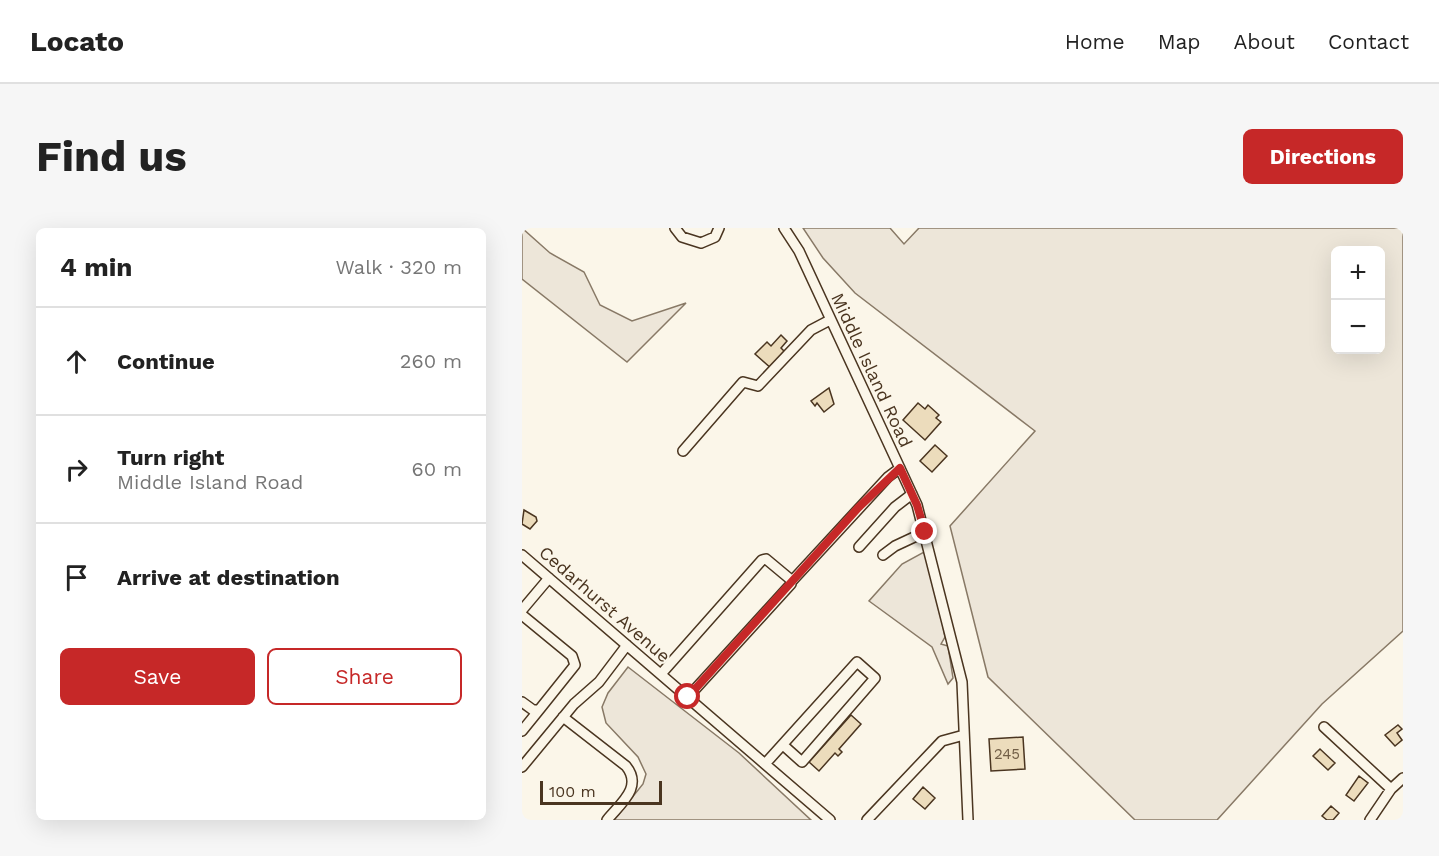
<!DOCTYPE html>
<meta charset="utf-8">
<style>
:root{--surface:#fff;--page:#f6f6f6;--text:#222;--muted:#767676;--line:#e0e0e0;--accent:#c62828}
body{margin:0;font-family:"Work Sans",sans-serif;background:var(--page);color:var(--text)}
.controls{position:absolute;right:18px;top:18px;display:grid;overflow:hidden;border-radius:9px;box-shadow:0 6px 24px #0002}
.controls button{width:54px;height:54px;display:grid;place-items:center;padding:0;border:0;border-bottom:2px solid var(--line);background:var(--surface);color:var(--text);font:30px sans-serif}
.scale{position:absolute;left:18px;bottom:15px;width:122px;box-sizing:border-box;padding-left:6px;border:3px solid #4a3520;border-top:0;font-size:16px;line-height:21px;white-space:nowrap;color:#4a3520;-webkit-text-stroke:4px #fbf6e9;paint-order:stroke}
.stop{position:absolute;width:18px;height:18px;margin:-14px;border:4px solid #c62828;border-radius:50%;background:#fff}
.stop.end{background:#c62828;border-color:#fff;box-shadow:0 2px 6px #0008}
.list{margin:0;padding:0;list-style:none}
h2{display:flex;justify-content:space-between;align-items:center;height:78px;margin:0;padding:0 24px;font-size:26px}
h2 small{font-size:20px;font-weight:400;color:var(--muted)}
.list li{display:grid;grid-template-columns:39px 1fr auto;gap:18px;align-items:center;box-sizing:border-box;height:108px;padding:0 24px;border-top:2px solid var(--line)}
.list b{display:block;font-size:22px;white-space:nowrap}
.list p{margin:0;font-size:20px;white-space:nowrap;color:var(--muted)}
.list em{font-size:20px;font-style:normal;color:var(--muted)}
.actions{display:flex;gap:12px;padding:18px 24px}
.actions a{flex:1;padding:14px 0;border:2px solid var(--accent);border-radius:9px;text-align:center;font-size:21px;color:var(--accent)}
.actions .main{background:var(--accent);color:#fff}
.icon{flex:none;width:33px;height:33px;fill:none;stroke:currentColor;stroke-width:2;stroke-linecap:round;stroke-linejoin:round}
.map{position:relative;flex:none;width:881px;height:592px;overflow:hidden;border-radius:9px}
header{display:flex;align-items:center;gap:36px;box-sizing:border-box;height:84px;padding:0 30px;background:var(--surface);border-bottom:2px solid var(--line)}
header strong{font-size:28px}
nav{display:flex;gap:33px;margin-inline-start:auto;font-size:21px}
.intro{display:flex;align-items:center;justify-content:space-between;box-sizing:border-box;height:144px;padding:0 36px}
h1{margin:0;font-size:42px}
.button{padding:15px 27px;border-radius:9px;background:var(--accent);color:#fff;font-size:21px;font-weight:700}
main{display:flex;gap:36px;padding:0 36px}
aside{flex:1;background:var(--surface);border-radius:9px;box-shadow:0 6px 24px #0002}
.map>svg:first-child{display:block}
.green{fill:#ede6d9;stroke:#887966;stroke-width:1.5;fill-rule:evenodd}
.building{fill:#ecdcbc;stroke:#4a3520;stroke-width:1.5}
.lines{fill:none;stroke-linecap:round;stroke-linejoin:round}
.minor-casing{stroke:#4a3520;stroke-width:12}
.minor{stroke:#fbf6e9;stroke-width:9}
.route{stroke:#c62828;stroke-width:8}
.labels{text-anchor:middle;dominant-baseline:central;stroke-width:4.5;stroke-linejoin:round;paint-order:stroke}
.number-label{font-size:15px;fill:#725f47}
.street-label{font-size:18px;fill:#4a3520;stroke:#fbf6e9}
</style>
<header>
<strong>Locato</strong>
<nav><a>Home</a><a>Map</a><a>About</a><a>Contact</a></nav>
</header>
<div class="intro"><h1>Find us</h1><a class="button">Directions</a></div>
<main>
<aside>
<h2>4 min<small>Walk · 320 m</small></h2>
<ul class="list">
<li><svg class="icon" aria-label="ahead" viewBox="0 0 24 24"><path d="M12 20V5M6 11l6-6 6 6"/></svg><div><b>Continue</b></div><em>260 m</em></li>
<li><svg class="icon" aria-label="right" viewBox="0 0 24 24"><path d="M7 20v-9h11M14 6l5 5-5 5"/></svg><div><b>Turn right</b><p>Middle Island Road</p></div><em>60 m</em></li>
<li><svg class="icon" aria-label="arrive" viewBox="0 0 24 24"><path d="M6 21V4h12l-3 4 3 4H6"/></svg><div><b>Arrive at destination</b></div></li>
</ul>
<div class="actions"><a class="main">Save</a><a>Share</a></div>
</aside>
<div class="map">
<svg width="881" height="592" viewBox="0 0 881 592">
<rect width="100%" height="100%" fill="#fbf6e9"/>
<path class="green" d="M 0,0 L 28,25 L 62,44 L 78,77 L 110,93 L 164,75 L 105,134 L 0,51 Z
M 281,0 L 368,0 L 382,16 L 397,0 L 881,0 L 881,403 L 800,476 L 695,592 L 613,592 L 466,449 L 428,298 L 513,203 L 333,65 L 301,30 ZM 814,22 L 858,22 L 858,122 L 814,122 Z
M 402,324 L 415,366 L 423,409 L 419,416 L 426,418 L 431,450 L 426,456 L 410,419 L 347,373 L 380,336 Z
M 106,439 L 217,525 L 289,592 L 92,592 L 121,556 L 124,546 L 116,529 L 84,495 L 80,479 L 86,465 Z"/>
<path class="building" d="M 259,107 L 265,113 L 259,120 L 264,125 L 250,141 L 233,126 L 245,114 L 249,118 Z
M 307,160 L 312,176 L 302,184 L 295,175 L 293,178 L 289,173 Z
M 396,175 L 403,181 L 406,177 L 417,187 L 414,190 L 419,194 L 403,212 L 381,192 Z
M 413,217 L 425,228 L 410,244 L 398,233 Z
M 2,282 L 14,289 L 15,293 L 8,301 L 0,296 Z
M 329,487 L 339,496 L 317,521 L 320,524 L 316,528 L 313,525 L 297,543 L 287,534 Z
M 876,497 L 880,501 L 875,505 L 880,512 L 873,518 L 863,507 Z
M 501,509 L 503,541 L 469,543 L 467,511 Z
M 798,521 L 813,535 L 806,542 L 791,528 Z
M 837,548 L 846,555 L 832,573 L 824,567 Z
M 401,559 L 413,570 L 403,581 L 391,571 Z
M 809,578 L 817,585 L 811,592 L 805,592 L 800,588 Z"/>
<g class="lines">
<g class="minor-casing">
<path id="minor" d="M 153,0 L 160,9 L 179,15 L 193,9 L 197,0
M 262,0 L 277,23 L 395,277 L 440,454 L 446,592
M 161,223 L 221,154 L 236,158 L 289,102 L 308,92
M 337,319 L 373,279 L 390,266
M 0,327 L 308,592
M 361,327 L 373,318 L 403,304
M 270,353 L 366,249 L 378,240
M 0,382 L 27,350
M 0,387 L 50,428 L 53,437 L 17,482 L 11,482 L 0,474
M 139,446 L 240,332 L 244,331 L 268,351 L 269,356 L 166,469
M 41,489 L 104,538 C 121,559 99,575 85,592
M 802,499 L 869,561
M 0,503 L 17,482
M 243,536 L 335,434 L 353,450 L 280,534 L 261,517
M 0,539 L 52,476 L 77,454 L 105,417
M 345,592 L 420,513 L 442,507
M 848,592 L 869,561 L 881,550"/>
</g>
<use href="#minor" class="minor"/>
</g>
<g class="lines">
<path class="route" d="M 166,469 L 336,280 L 378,240 L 395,277 L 403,304"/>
</g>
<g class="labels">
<g class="number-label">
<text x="485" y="526">245</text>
</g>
<g class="street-label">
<text transform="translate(350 142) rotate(65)">Middle Island Road</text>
<text transform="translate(83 376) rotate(41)">Cedarhurst Avenue</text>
</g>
</g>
</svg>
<div class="controls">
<button>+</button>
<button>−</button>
</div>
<div class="scale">100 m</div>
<div class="stop" style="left:166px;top:469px"></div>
<div class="stop end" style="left:403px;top:304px"></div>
</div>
</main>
